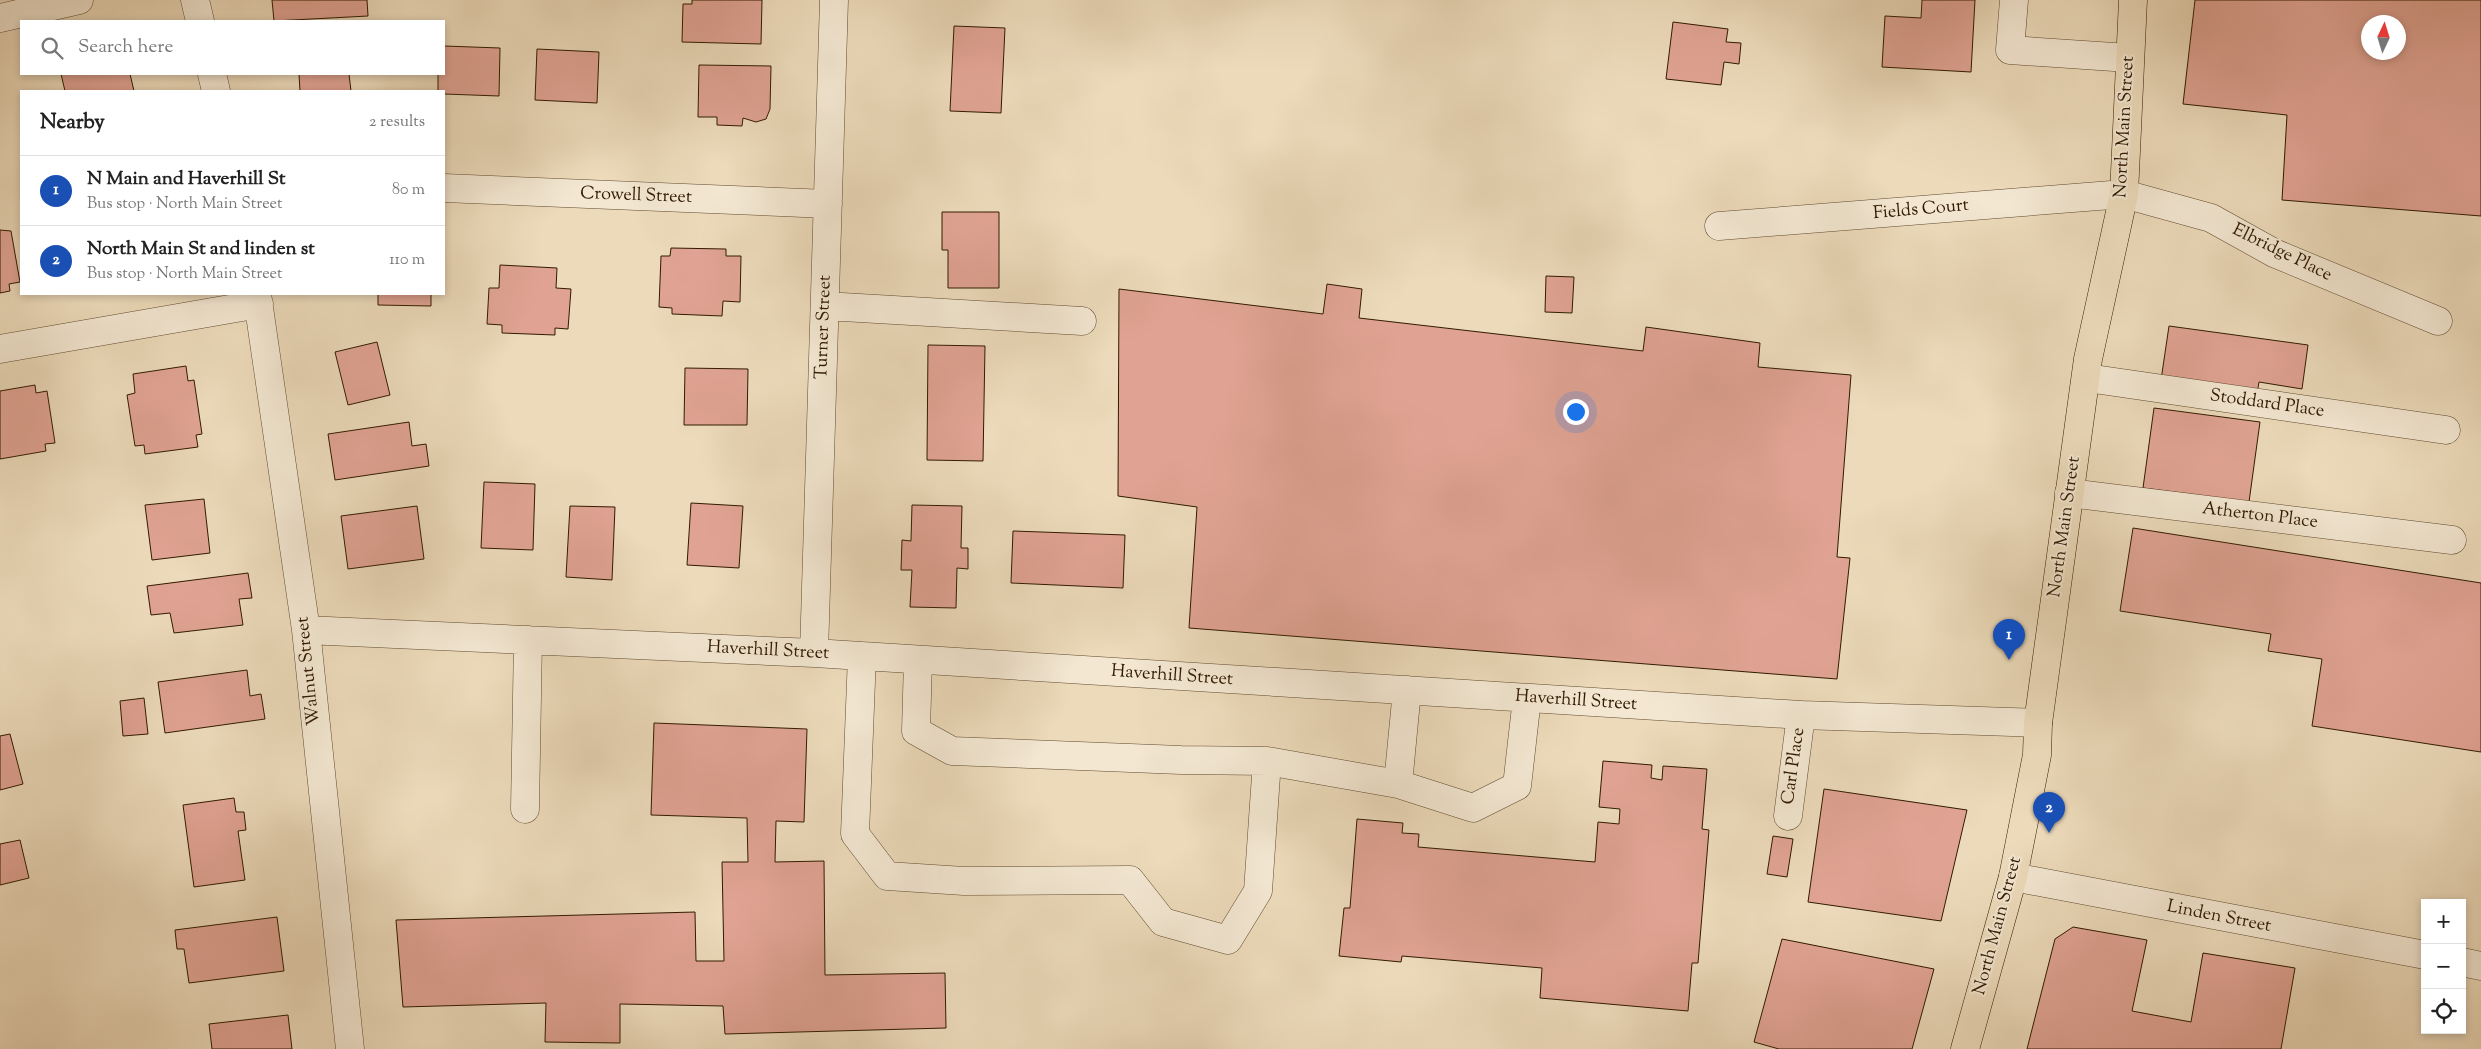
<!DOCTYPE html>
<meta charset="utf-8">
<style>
:root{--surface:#fff;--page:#f2f2f2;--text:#222;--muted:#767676;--line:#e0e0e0;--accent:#8f2418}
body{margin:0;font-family:"Sorts Mill Goudy",serif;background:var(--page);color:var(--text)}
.controls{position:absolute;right:15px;bottom:15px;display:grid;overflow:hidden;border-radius:0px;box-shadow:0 2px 8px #0003}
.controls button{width:45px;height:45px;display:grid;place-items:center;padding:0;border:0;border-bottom:1px solid var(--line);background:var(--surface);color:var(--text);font:25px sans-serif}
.compass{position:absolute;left:2361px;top:15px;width:45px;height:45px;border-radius:50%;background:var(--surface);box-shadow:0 2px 8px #0003;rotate:4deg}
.you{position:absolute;left:1575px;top:411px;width:18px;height:18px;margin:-12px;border:4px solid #fff;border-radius:50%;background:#1a73e8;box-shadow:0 0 0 8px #1a73e833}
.badge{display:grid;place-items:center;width:32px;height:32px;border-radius:50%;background:var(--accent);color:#fff;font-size:16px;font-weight:700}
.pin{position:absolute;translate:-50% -41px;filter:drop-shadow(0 1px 2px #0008)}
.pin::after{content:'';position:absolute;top:26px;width:18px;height:15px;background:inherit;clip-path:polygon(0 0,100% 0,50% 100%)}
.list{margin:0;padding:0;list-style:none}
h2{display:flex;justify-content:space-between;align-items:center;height:65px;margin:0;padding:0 20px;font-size:21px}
h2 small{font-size:16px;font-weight:400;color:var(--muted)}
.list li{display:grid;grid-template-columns:32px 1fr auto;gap:15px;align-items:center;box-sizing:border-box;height:70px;padding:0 20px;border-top:1px solid var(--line)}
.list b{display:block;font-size:19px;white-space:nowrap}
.list p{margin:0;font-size:16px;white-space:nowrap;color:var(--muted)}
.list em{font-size:16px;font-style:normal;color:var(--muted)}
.icon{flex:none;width:28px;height:28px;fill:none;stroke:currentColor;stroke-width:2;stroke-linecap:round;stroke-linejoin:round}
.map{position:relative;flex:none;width:2481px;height:1049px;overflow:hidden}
.search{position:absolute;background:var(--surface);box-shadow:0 2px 8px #0003;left:20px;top:20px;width:425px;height:55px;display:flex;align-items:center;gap:12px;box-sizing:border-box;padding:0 18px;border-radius:0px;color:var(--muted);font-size:19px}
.panel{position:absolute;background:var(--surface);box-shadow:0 2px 8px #0003;left:20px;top:90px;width:425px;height:205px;border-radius:0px}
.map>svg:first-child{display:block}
.building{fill:#e0a393;stroke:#311a00;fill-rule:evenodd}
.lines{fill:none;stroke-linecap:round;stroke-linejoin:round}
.minor-casing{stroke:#604a2e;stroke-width:29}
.major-casing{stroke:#311a00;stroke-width:29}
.minor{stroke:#f3e7d2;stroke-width:28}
.major{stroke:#ecdaba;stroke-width:28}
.labels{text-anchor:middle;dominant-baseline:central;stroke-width:4;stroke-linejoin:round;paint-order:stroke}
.street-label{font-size:18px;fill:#311a00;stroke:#f3e7d2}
</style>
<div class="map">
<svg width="2481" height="1049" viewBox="0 0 2481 1049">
<rect width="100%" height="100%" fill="#ecdaba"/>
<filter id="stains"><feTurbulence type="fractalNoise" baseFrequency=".004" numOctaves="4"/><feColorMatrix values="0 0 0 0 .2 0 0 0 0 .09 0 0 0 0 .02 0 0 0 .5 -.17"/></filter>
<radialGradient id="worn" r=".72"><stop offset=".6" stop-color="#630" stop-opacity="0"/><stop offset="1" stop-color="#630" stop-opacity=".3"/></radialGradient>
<path class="building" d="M 272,0 L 367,0 L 368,16 L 274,21 Z
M 692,0 L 762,0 L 761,44 L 682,42 L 683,4 L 692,4 Z
M 1922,0 L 1975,0 L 1971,72 L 1882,67 L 1885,16 L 1921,18 Z
M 2195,0 L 2481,0 L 2481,216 L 2282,200 L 2287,115 L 2183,104 ZM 2368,22 L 2398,22 L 2398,52 L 2368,52 Z
M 1673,22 L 1728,29 L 1726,42 L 1741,43 L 1739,64 L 1724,62 L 1721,85 L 1666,79 Z
M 954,26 L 1005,28 L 1001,113 L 950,111 Z
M 444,46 L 500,48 L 499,96 L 444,94 L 444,91 L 438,91 L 438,74 L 444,74 Z
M 537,49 L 599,52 L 597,103 L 535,100 Z
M 699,65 L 771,66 L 770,109 L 766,119 L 756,122 L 743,118 L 742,126 L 717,125 L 717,117 L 698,117 Z
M 61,74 L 130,74 L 134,91 L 65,91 Z
M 299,74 L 349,74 L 351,91 L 300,91 Z
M 942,212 L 999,212 L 999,288 L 948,288 L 948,250 L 942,250 Z
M 0,230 L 11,231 L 20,282 L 9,284 L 10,291 L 0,293 Z
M 671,248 L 726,249 L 726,256 L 741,256 L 740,302 L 723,301 L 722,316 L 672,314 L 672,308 L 659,307 L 661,256 L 670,256 Z
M 500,265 L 557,268 L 556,288 L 571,289 L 568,329 L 555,328 L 555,335 L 502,333 L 502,325 L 487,324 L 489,288 L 499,288 Z
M 1546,276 L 1574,277 L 1572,313 L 1545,312 Z
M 1327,284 L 1362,289 L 1359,318 L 1643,351 L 1646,327 L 1760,343 L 1758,367 L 1851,375 L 1837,557 L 1850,558 L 1837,679 L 1189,628 L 1197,507 L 1118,496 L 1119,289 L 1323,314 Z
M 378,294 L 431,294 L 431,306 L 378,305 Z
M 2169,326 L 2308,345 L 2302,389 L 2259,382 L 2257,394 L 2161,380 Z
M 377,342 L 390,395 L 348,405 L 335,352 Z
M 928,345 L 985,346 L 983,461 L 927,460 Z
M 186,366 L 188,381 L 194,380 L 202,434 L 196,435 L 198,447 L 145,454 L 144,445 L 135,446 L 127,395 L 135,393 L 133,374 Z
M 685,368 L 748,369 L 747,425 L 684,425 Z
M 35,385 L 36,393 L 47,391 L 55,443 L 45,444 L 46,451 L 0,459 L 0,391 Z
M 2154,408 L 2260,422 L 2249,502 L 2143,488 Z
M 409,422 L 412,446 L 426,444 L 429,466 L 335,480 L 328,434 Z
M 484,482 L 535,484 L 533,550 L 481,548 Z
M 204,499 L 210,553 L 152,560 L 145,505 Z
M 691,503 L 743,506 L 739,568 L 687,565 Z
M 912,505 L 962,506 L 961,548 L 968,548 L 968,569 L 957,568 L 956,608 L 910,607 L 912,570 L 901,570 L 902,540 L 911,541 Z
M 417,506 L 424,559 L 348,569 L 341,516 Z
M 570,506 L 615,507 L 612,580 L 566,577 Z
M 2133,528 L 2481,583 L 2481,752 L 2312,726 L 2322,659 L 2268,651 L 2271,634 L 2120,611 Z
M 1013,531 L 1125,535 L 1123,588 L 1011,583 Z
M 248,573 L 252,598 L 239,599 L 243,625 L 174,633 L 170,613 L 151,615 L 147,586 Z
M 247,670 L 250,696 L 261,694 L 265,719 L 165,733 L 158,682 Z
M 144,698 L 148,734 L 123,736 L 120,701 Z
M 654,723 L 807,729 L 804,822 L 776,821 L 775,862 L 824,861 L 825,975 L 945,973 L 946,1028 L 725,1034 L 723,1006 L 620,1004 L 620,1043 L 545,1042 L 546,1003 L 403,1007 L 396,920 L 695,912 L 696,961 L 724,961 L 722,862 L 748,862 L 747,818 L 651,815 Z
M 10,734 L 23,784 L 0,790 L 0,736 Z
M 1603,761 L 1652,765 L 1651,778 L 1662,780 L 1663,766 L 1707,769 L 1702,829 L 1709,830 L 1698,963 L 1692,963 L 1688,1011 L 1540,998 L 1542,968 L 1402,956 L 1401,962 L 1339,956 L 1344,908 L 1350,908 L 1357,819 L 1403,823 L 1402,833 L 1419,834 L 1418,847 L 1595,862 L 1598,822 L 1619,824 L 1620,809 L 1599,807 Z
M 1824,789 L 1967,810 L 1941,921 L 1808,902 Z
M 234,798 L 236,812 L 244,812 L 246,830 L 238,831 L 245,880 L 194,887 L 183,805 Z
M 1773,836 L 1793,839 L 1787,877 L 1767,874 Z
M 20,840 L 29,878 L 0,885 L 0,844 Z
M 277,917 L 284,971 L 189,983 L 184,949 L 177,949 L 175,930 Z
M 2073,927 L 2147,940 L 2132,1011 L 2191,1022 L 2203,953 L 2295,968 L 2281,1049 L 2027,1049 L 2055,939 Z
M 1782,939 L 1934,969 L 1912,1049 L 1779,1049 L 1754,1042 Z
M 288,1015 L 292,1049 L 212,1049 L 209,1024 Z"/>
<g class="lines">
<g class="minor-casing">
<path id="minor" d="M 195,0 L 200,21
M 2014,0 L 2010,50 L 2129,58
M 0,18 L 79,0
M 212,74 L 216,91
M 444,188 L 828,204
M 1719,226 L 2124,194 L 2211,218 L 2274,253 L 2438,321
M 257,294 L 306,630 L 350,1049
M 825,306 L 1082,321
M 0,349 L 259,304
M 2087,378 L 2446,430
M 2069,493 L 2452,540
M 306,630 L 814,653 L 1801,715 L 2038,723
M 814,653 L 834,0
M 862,656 L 855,834 L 887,876 L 964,881 L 1130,880 L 1163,922 L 1228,940 L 1258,891 L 1267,761 L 1398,784 L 1473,808 L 1517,786 L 1527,698
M 918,660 L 916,731 L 952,751 L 1181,760 L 1267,761
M 1398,784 L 1407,690
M 525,809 L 528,640
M 1788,816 L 1801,715
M 2013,877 L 2425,955
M 2462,962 L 2481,966"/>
</g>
<g class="major-casing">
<path id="major" d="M 1965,1049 L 2013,877 L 2037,755 L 2038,723 L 2088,359 L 2124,194 L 2133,0"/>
</g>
<use href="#minor" class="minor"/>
<use href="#major" class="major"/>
</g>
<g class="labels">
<g class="street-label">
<text transform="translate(2125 127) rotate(-87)">North Main Street</text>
<text transform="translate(636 196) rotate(2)">Crowell Street</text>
<text transform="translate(1921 210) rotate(-5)">Fields Court</text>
<text transform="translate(2282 253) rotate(26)">Elbridge Place</text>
<text transform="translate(824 327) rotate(-88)">Turner Street</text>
<text transform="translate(2267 404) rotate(8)">Stoddard Place</text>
<text transform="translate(2260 516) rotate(7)">Atherton Place</text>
<text transform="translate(2065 527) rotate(-82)">North Main Street</text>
<text transform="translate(768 651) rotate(3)">Haverhill Street</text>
<text transform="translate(309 671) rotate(-96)">Walnut Street</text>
<text transform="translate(1172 676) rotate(4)">Haverhill Street</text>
<text transform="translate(1576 701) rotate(4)">Haverhill Street</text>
<text transform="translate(1794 766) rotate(-82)">Carl Place</text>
<text transform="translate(2219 917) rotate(11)">Linden Street</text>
<text transform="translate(1998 926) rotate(-75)">North Main Street</text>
</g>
</g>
<rect width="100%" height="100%" filter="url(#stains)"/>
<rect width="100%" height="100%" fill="url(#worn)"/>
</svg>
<div class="controls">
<button>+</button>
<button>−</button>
<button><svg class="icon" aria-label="locate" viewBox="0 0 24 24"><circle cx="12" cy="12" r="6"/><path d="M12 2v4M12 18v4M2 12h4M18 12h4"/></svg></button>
</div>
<svg class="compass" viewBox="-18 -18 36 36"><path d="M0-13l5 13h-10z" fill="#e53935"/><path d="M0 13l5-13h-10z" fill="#767676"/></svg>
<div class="you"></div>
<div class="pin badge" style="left:2009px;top:660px;background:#1a4fb4">1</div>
<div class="pin badge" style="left:2049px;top:833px;background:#1a4fb4">2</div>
<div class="search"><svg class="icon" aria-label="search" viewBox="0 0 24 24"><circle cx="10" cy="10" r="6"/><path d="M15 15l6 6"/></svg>Search here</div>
<section class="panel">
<h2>Nearby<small>2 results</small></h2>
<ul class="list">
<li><span class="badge" style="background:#1a4fb4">1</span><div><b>N Main and Haverhill St</b><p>Bus stop · North Main Street</p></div><em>80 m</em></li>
<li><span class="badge" style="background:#1a4fb4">2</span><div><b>North Main St and linden st</b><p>Bus stop · North Main Street</p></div><em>110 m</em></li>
</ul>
</section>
</div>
